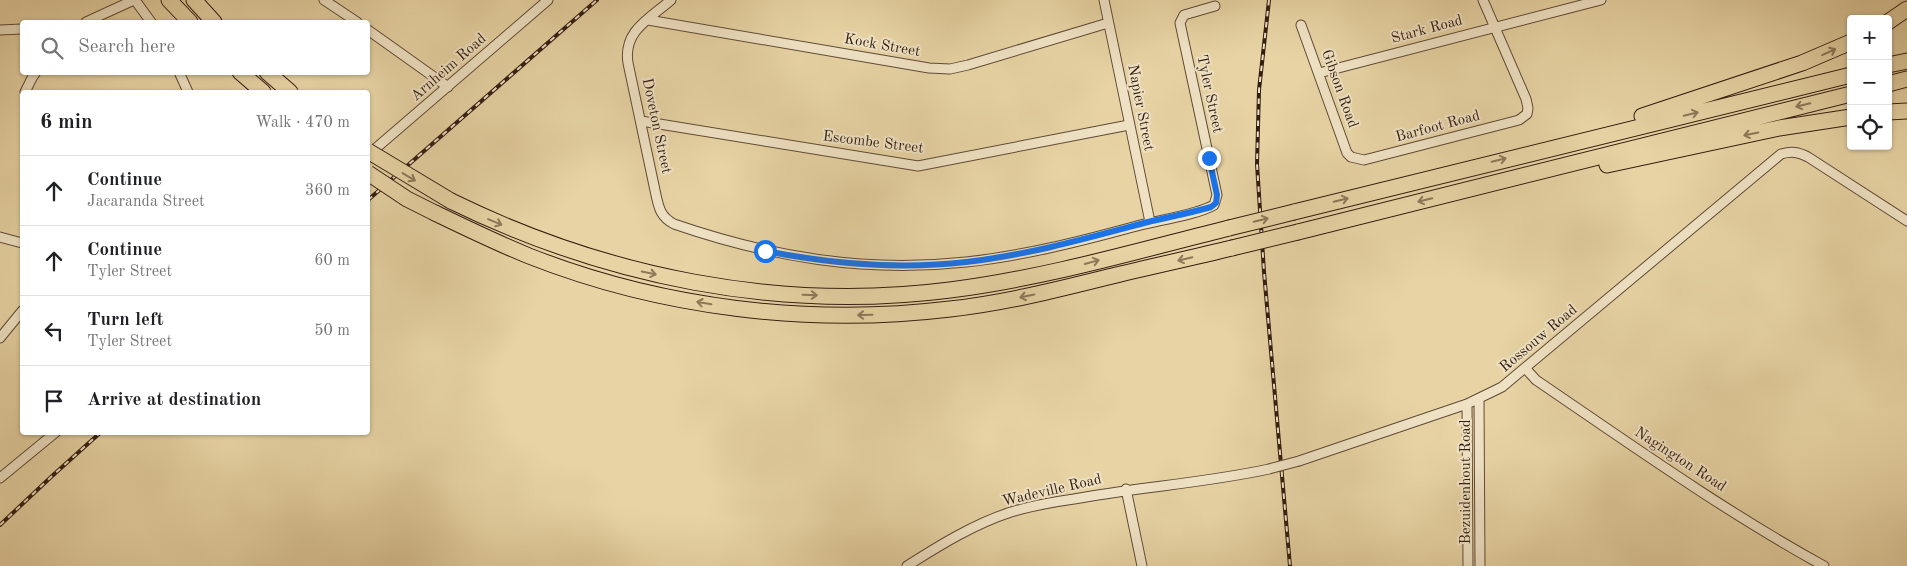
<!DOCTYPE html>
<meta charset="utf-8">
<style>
:root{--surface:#fff;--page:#f2f2f2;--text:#202124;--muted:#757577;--line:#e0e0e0}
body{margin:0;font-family:"Old Standard TT",serif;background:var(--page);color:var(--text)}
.controls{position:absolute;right:15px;top:15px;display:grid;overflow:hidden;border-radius:5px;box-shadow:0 1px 4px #0004}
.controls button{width:45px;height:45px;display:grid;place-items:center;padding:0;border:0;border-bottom:1px solid var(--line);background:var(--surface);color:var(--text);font:25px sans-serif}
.stop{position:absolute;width:15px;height:15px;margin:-11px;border:4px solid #1a73e8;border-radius:50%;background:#fff}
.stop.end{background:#1a73e8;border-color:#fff;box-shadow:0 1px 5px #0008}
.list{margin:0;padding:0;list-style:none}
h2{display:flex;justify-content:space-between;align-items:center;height:65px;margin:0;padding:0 20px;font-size:21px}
h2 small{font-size:16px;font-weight:400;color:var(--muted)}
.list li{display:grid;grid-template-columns:32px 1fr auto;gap:15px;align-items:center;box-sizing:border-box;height:70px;padding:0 20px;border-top:1px solid var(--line)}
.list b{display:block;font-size:19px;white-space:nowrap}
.list p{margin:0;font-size:16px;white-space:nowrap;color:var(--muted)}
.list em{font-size:16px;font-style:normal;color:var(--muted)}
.icon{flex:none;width:28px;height:28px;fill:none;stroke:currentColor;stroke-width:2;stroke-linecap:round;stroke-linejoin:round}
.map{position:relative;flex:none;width:1907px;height:566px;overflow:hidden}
.search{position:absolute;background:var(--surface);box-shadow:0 1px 4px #0004;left:20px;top:20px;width:350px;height:55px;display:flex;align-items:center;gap:12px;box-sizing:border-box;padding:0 18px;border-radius:5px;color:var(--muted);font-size:19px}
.panel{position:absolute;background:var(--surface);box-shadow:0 1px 4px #0004;left:20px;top:90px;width:350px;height:345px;border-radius:5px}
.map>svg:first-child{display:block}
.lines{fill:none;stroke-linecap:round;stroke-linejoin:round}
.street-casing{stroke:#604a36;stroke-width:11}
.highway-casing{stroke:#331d11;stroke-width:17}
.street{stroke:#efe2c4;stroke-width:9}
.highway{stroke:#e7d3a4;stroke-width:15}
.rail-casing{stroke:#331d11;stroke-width:4}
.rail{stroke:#efe2c4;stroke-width:2;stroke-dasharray:5.5;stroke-linecap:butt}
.street-bridge-casing{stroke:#604a36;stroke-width:11;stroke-linecap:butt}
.highway-bridge-casing{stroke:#331d11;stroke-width:17;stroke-linecap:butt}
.street-bridge{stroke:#efe2c4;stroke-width:9}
.highway-bridge{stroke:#e7d3a4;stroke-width:15}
.oneway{stroke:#8d785a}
.route{stroke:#1a73e8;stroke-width:6}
.labels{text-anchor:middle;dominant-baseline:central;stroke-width:4;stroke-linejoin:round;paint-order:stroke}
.street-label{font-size:15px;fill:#331d11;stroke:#efe2c4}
</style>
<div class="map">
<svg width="1907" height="566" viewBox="0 0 1907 566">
<rect width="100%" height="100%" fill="#e7d3a4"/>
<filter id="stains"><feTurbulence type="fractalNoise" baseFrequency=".004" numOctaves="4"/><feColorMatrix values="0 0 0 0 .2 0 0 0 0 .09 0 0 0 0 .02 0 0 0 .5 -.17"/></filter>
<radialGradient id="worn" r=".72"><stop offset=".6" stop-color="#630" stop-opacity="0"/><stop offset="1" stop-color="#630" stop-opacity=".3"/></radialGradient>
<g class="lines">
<g class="street-casing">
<path id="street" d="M 135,0 L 151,22
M 324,0 L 357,22
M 671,0 C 649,19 623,31 628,63 L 656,195 C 659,209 661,217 674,224 C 770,257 865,273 966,262 C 1022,256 1078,242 1133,227 C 1154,221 1197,215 1214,205 L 1217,195 L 1180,23 L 1184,15 L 1215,6
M 1104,0 L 1150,222
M 648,20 L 929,68 L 950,69 L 968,65 L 1108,23
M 86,22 L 134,0
M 1301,25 L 1347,153 L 1351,157 L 1364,160 L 1519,120 L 1527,114 L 1528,108 L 1526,99 L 1483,0
M 0,30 L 22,29
M 368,30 L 448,87
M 179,72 L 188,92
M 1319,73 L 1601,0
M 25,92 L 32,78 L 36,72
M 641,121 L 918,166 L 1129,125
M 368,155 L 548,0
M 0,237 L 22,243
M 0,338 L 22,311
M 1526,369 L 1536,380 C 1630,444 1724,511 1824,566
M 1479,399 L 1480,566
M 1467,404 L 1468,566
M 1299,461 L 1467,404 L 1502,387 L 1781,154 C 1792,151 1798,152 1808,157 L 1907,221
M 0,478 L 56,432
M 1126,489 L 1142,566
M 907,566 C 940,545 974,524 1011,512 C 1031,506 1053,502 1074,499 C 1139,487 1205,483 1269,469"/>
</g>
<g class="highway-casing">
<path id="highway" d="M 169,0 L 190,22
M 194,0 L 214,22
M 1888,22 L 1907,9
M 1888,65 L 1907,61
M 240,72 L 263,92
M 267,72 L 290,92
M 1888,84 L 1907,79
M 1888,112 L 1907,111
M 1642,116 L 1802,63 L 1851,42
M 1607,165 L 1779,128 L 1851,117
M 451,201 C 606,277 779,312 950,290 C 1045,278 1137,251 1229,228
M 1294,212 L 1851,75
M 435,213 C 466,228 497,243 529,256 C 661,308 809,326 950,309 C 1004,303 1056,290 1108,277 C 1149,267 1191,258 1232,248
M 1298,232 L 1851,94"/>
</g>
<use href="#street" class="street"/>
<use href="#highway" class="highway"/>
<g class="rail-casing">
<path id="rail" d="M 1269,0 L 1259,90 L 1257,164 L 1264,272 L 1290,566
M 368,200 L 597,0
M 0,525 L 51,477 L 101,432"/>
</g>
<use href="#rail" class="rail"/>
<g class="street-bridge-casing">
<path id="street-bridge" d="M 1269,469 L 1299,461"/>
</g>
<g class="highway-bridge-casing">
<path id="highway-bridge" d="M 368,151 L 451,201
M 368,173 L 407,199 L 435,213
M 1229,228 L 1294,212
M 1232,248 L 1298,232"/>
</g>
<use href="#street-bridge" class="street-bridge"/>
<use href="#highway-bridge" class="highway-bridge"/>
</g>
<defs><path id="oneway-shaft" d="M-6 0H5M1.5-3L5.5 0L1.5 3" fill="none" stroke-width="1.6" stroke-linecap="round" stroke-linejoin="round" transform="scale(1.25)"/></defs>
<g class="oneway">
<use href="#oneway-shaft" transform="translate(1829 52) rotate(-24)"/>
<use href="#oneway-shaft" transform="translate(1803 105) rotate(166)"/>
<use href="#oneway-shaft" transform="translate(1691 114) rotate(-14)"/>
<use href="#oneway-shaft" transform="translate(1751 134) rotate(168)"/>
<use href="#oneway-shaft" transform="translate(1499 160) rotate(-14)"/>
<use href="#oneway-shaft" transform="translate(409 177) rotate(31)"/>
<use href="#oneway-shaft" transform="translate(1341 200) rotate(-14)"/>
<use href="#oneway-shaft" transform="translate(1425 200) rotate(166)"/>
<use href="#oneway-shaft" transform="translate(1261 220) rotate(-14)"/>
<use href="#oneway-shaft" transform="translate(495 222) rotate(23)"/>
<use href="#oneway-shaft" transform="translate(1185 259) rotate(167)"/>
<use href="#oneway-shaft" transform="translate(1092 262) rotate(-15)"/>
<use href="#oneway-shaft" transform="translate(649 273) rotate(12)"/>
<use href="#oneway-shaft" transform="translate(810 295) rotate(2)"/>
<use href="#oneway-shaft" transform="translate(1027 296) rotate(168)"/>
<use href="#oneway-shaft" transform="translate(704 303) rotate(-171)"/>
<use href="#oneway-shaft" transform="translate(865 315) rotate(179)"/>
</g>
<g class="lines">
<path class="route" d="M 765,251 C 832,264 898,270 966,262 C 1028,255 1088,238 1148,222 C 1169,217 1190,213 1211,207 L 1216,203 L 1217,195 L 1209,158"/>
</g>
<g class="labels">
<g class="street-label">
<text transform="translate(1427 30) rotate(-15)">Stark Road</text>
<text transform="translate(882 46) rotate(10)">Kock Street</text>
<text transform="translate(449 68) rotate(-41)">Arnheim Road</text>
<text transform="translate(1339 89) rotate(70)">Gibson Road</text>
<text transform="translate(1209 94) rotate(78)">Tyler Street</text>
<text transform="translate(1140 108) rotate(79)">Napier Street</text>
<text transform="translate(656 126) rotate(78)">Doveton Street</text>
<text transform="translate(1438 127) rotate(-15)">Barfoot Road</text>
<text transform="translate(873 143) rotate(7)">Escombe Street</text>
<text transform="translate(1539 339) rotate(-40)">Rossouw Road</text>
<text transform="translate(1680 460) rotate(33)">Nagington Road</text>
<text transform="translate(1466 482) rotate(-90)">Bezuidenhout Road</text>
<text transform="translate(1052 491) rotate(-13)">Wadeville Road</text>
</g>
</g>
<rect width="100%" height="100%" filter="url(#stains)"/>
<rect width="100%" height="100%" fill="url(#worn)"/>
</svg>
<div class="controls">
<button>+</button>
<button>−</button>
<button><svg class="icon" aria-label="locate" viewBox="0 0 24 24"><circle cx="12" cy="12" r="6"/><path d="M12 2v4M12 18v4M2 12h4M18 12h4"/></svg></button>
</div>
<div class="stop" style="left:765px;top:251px"></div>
<div class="stop end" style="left:1209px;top:158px"></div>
<div class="search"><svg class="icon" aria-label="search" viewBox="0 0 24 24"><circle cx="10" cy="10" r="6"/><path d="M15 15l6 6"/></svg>Search here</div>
<section class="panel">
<h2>6 min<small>Walk · 470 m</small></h2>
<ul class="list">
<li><svg class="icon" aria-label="ahead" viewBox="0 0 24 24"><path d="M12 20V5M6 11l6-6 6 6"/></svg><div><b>Continue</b><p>Jacaranda Street</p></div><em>360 m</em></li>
<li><svg class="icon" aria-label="ahead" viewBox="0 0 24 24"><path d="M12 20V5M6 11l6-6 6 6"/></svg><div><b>Continue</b><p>Tyler Street</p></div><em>60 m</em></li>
<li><svg class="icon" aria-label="left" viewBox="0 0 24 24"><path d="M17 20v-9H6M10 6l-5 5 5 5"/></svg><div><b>Turn left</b><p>Tyler Street</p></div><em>50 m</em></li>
<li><svg class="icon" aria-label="arrive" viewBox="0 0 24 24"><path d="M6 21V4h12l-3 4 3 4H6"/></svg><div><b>Arrive at destination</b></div></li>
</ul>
</section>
</div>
